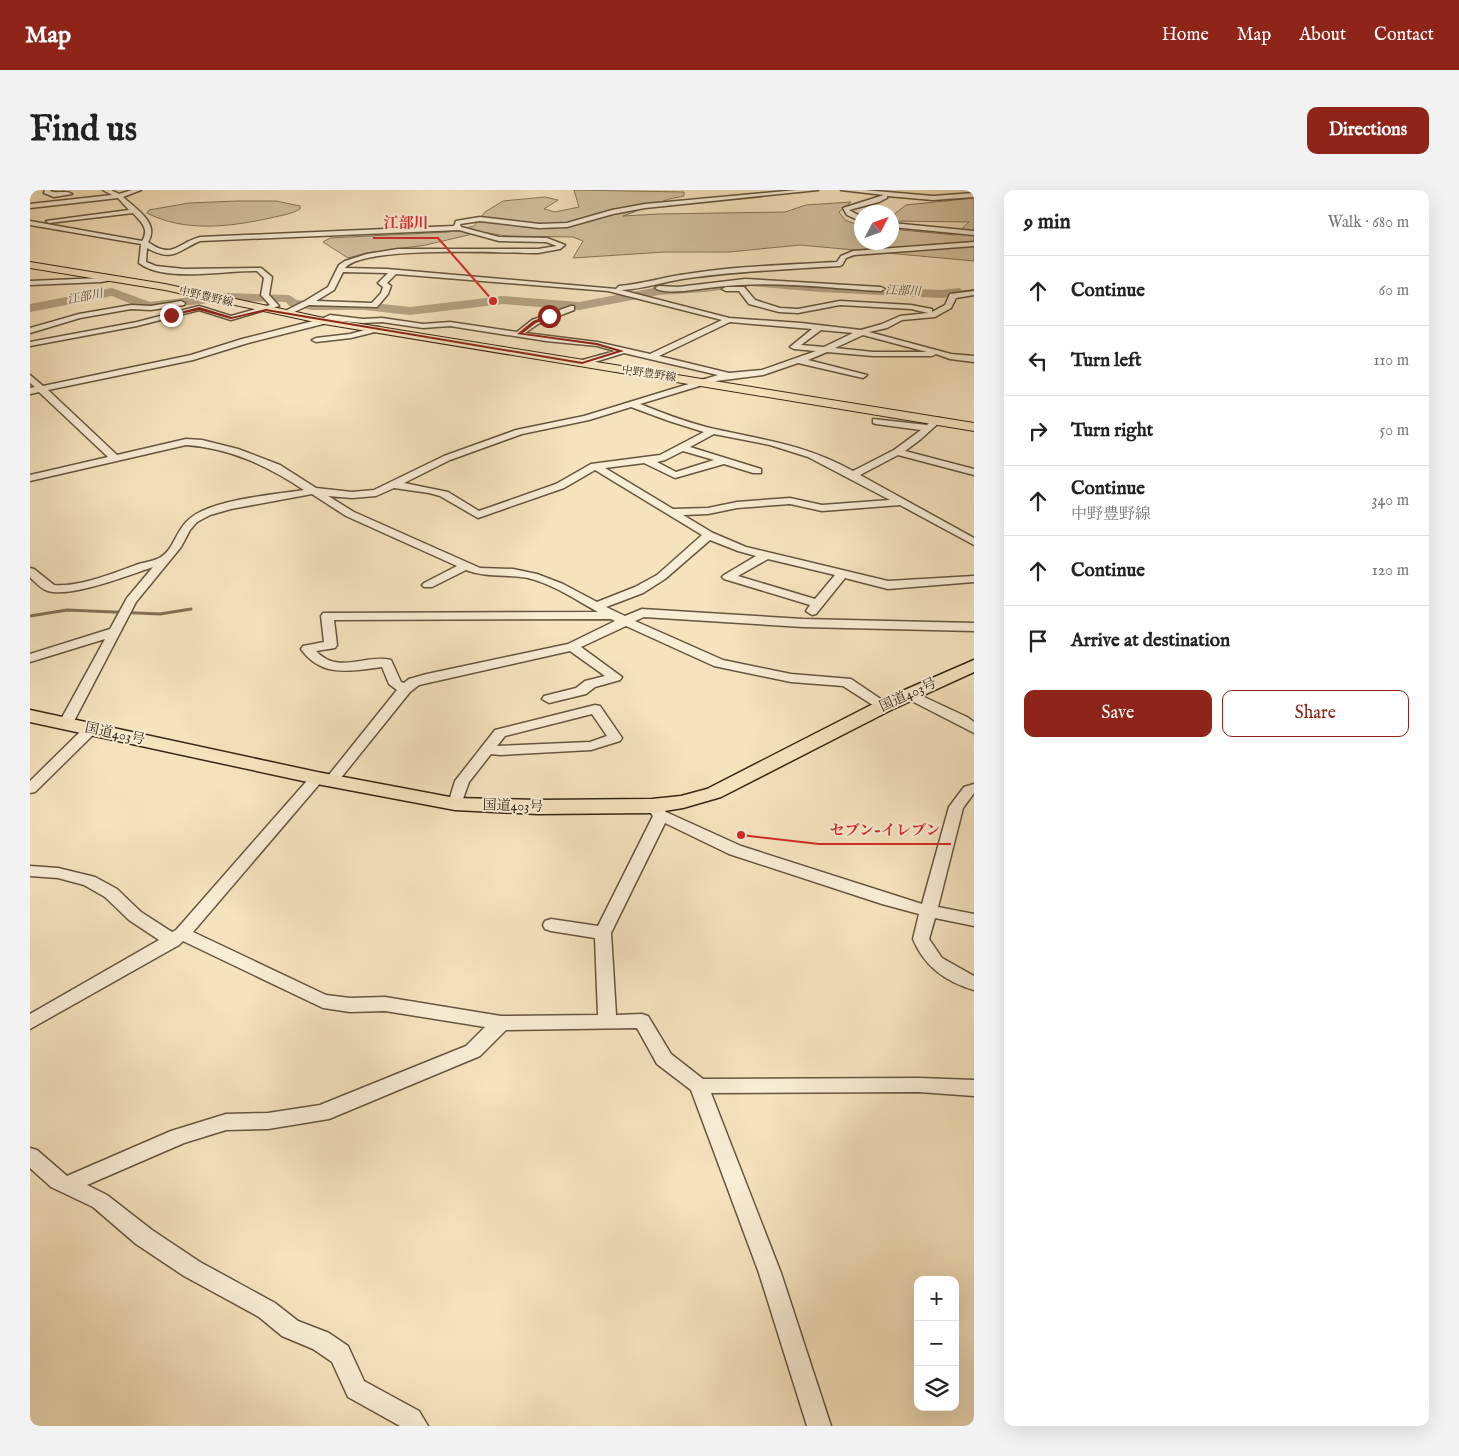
<!DOCTYPE html>
<meta charset="utf-8">
<style>
:root{--surface:#fff;--page:#f2f2f2;--text:#222;--muted:#767676;--line:#e0e0e0;--accent:#8f2418}
body{margin:0;font-family:"IM FELL English","Noto Serif JP",serif;background:var(--page);color:var(--text)}
.controls{position:absolute;right:15px;bottom:15px;display:grid;overflow:hidden;border-radius:10px;box-shadow:0 5px 20px #0002}
.controls button{width:45px;height:45px;display:grid;place-items:center;padding:0;border:0;border-bottom:1px solid var(--line);background:var(--surface);color:var(--text);font:25px sans-serif}
.compass{position:absolute;left:824px;top:15px;width:45px;height:45px;border-radius:50%;background:var(--surface);box-shadow:0 5px 20px #0002;rotate:49deg}
.stop{position:absolute;width:15px;height:15px;margin:-11px;border:4px solid #8f2418;border-radius:50%;background:#fff}
.stop.end{background:#8f2418;border-color:#fff;box-shadow:0 1px 5px #0008}
.list{margin:0;padding:0;list-style:none}
h2{display:flex;justify-content:space-between;align-items:center;height:65px;margin:0;padding:0 20px;font-size:21px}
h2 small{font-size:16px;font-weight:400;color:var(--muted)}
.list li{display:grid;grid-template-columns:32px 1fr auto;gap:15px;align-items:center;box-sizing:border-box;height:70px;padding:0 20px;border-top:1px solid var(--line)}
.list b{display:block;font-size:19px;white-space:nowrap}
.list p{margin:0;font-size:16px;white-space:nowrap;color:var(--muted)}
.list em{font-size:16px;font-style:normal;color:var(--muted)}
.actions{display:flex;gap:10px;padding:15px 20px}
.actions a{flex:1;padding:11px 0;border:1px solid var(--accent);border-radius:10px;text-align:center;font-size:18px;color:var(--accent)}
.actions .main{background:var(--accent);color:#fff}
.icon{flex:none;width:28px;height:28px;fill:none;stroke:currentColor;stroke-width:2;stroke-linecap:round;stroke-linejoin:round}
.map{position:relative;flex:none;width:944px;height:1236px;overflow:hidden;border-radius:10px}
header{display:flex;align-items:center;gap:30px;box-sizing:border-box;height:70px;padding:0 25px;background:var(--accent);color:#fff}
header strong{font-size:24px}
nav{display:flex;gap:28px;margin-inline-start:auto;font-size:18px}
.intro{display:flex;align-items:center;justify-content:space-between;box-sizing:border-box;height:120px;padding:0 30px}
h1{margin:0;font-size:35px}
.button{padding:12px 22px;border-radius:10px;background:var(--accent);color:#fff;font-size:18px;font-weight:700}
main{display:flex;gap:30px;padding:0 30px}
aside{flex:1;background:var(--surface);border-radius:10px;box-shadow:0 5px 20px #0002}
.map>svg:first-child{display:block}
.green{fill:#d4c3a1;stroke:#84755a}
.lines{fill:none;stroke-linecap:round;stroke-linejoin:round}
.stream-far1{stroke:#817157;stroke-width:2}
.stream{stroke:#817157;stroke-width:3}
.river{fill:#b4a384;fill-rule:evenodd}
.minor-casing{stroke:#65563e;stroke-width:3}
.major-casing{stroke:#352713;stroke-width:2}
.highway-casing{stroke:#352713;stroke-width:3}
.minor{fill:#f8edd5;fill-rule:evenodd}
.major{fill:#f5e3be;fill-rule:evenodd}
.highway{fill:#f5e3be;fill-rule:evenodd}
.route{fill:#8f2418}
.labels{text-anchor:middle;dominant-baseline:central;stroke-width:4;stroke-linejoin:round;paint-order:stroke}
.far-street-label{font-size:11px;fill:#352713;stroke:#f8edd5}
.far-water-label{font-size:12px;font-style:italic;fill:#61523b;stroke:#f8edd5}
.street-label{font-size:14px;fill:#352713;stroke:#f8edd5}
.leader{fill:none;stroke:#d62828;stroke-width:2}
.callout-dot{fill:#d62828;stroke:#f8edd5;stroke-width:2}
.callout-label{font-size:15px;text-anchor:middle;font-weight:bold;fill:#d62828;stroke:#f8edd5;stroke-width:4;stroke-linejoin:round;paint-order:stroke}
</style>
<header>
<strong>Map</strong>
<nav><a>Home</a><a>Map</a><a>About</a><a>Contact</a></nav>
</header>
<div class="intro"><h1>Find us</h1><a class="button">Directions</a></div>
<main>
<div class="map">
<svg width="944" height="1236" viewBox="0 0 944 1236">
<rect width="100%" height="100%" fill="#f5e3be"/>
<filter id="stains"><feTurbulence type="fractalNoise" baseFrequency=".004" numOctaves="4"/><feColorMatrix values="0 0 0 0 .2 0 0 0 0 .09 0 0 0 0 .02 0 0 0 .5 -.17"/></filter>
<radialGradient id="worn" r=".72"><stop offset=".6" stop-color="#630" stop-opacity="0"/><stop offset="1" stop-color="#630" stop-opacity=".3"/></radialGradient>
<path class="green" d="M 544,0 L 654,2 L 654,6 L 639,9 L 593,26 L 628,24 L 755,22 L 776,15 L 821,12 L 809,22 L 815,30 L 831,36 L 832,52 L 862,52 L 862,39 L 925,45 L 939,32 L 862,31 L 862,26 L 876,15 L 944,8 L 944,71 L 770,55 L 699,62 L 635,62 L 543,68 L 553,51 L 543,47 L 477,46 L 451,42 L 396,55 L 336,63 L 318,68 L 293,52 L 300,48 L 419,42 L 444,36 L 455,22 L 473,11 L 515,7 L 528,10 L 514,19 L 525,22 L 549,17 Z
M 207,11 L 246,11 L 270,16 L 270,19 C 260,25 247,26 236,29 C 197,37 154,42 117,23 L 119,20 L 159,13 Z"/>
<g class="lines">
<path class="stream-far1" d="M 929,102 L 944,100"/>
<path class="stream" d="M 0,426 L 37,420 L 130,424 L 161,419"/>
<path class="river" d="M 721,90 L 790,96 L 912,100 L 929,98 L 935,102 L 929,106 L 912,108 L 790,102 L 721,96 L 675,102 L 629,105 L 549,120 L 473,114 L 380,125 L 334,120 L 282,120 L 259,116 L 256,112 L 195,111 L 120,120 L 106,116 L 82,106 L 0,122 L 0,114 L 82,98 L 120,112 L 195,103 L 259,105 L 267,110 L 282,112 L 334,112 L 380,117 L 473,106 L 549,112 L 629,97 L 675,96 Z"/>
<g class="minor-casing">
<path id="minor" d="M 15,0 L 21,0 L 20,1 C 27,4 36,0 42,4 L 24,7 L 14,3 Z
M 73,0 L 81,0 L 89,4 L 102,0 L 111,0 L 93,7 C 106,19 130,33 118,52 C 143,70 147,53 170,47 L 424,36 L 426,31 L 450,27 L 509,34 L 537,33 L 582,20 L 615,14 L 766,0 L 788,0 L 615,18 L 583,24 L 537,37 L 509,38 L 450,31 L 430,34 L 431,37 L 469,47 L 517,48 L 535,55 L 530,59 L 508,63 C 474,63 334,55 315,78 L 357,79 L 586,99 L 589,96 C 613,94 634,87 657,84 C 707,76 757,75 807,72 L 811,66 L 823,61 L 944,52 L 944,56 L 824,65 L 816,68 L 812,75 L 810,76 C 760,79 709,81 659,88 C 636,91 614,99 591,100 L 699,128 L 771,133 L 831,140 L 852,134 L 870,126 L 898,123 L 881,119 L 810,115 L 768,123 L 749,122 L 719,114 L 709,101 L 696,101 L 692,99 L 696,97 L 714,97 L 725,110 L 750,118 L 768,119 L 810,111 L 881,115 L 902,119 L 902,122 L 915,115 L 920,104 L 944,101 L 944,105 L 926,108 L 921,118 L 905,127 L 872,130 L 857,138 L 839,142 L 921,164 L 944,166 L 944,172 L 920,169 L 906,164 L 902,166 L 843,166 L 797,162 L 778,170 L 837,185 L 833,188 L 768,173 L 733,185 L 686,191 L 610,214 C 632,223 654,231 676,237 C 731,250 772,253 823,281 L 864,260 L 891,240 L 846,234 L 843,233 L 843,229 L 897,235 L 904,228 L 910,228 L 912,230 L 891,249 L 875,261 L 944,279 L 944,285 L 868,265 L 830,285 L 944,348 L 944,355 L 870,315 L 792,321 L 760,314 L 707,318 L 678,324 L 653,325 L 683,343 L 716,357 L 858,391 L 944,386 L 944,392 L 858,399 L 815,388 L 786,424 L 782,425 L 776,421 L 780,415 L 694,389 L 692,387 L 694,385 L 726,366 L 708,361 L 680,350 L 635,389 L 613,403 L 576,417 L 595,426 L 612,419 L 773,429 L 944,433 L 944,441 L 773,437 L 614,427 L 605,431 L 693,470 L 761,484 L 821,489 L 861,516 L 859,519 L 849,519 L 813,496 L 761,492 L 684,476 L 596,436 L 551,457 L 592,487 L 590,490 L 565,497 L 556,504 L 519,513 L 512,509 L 514,506 L 546,498 L 555,491 L 575,486 L 540,461 L 389,495 L 380,502 L 306,594 L 296,594 L 294,591 L 367,500 L 359,494 L 352,477 C 320,481 292,488 271,459 L 273,456 L 294,452 L 291,426 L 293,423 L 568,422 C 546,410 523,394 498,388 C 478,384 456,388 436,380 L 402,397 L 394,397 L 392,395 L 394,393 L 427,376 L 316,326 L 282,304 L 201,319 L 180,325 L 167,332 L 160,340 L 151,357 L 106,412 L 43,533 L 36,537 L 31,536 L 29,533 L 75,449 L 0,472 L 0,464 L 80,439 L 97,408 L 123,377 C 99,385 41,408 18,401 C 11,399 5,392 0,387 L 0,378 L 4,379 L 24,395 C 51,397 83,383 109,374 C 115,372 125,371 131,367 C 147,357 145,334 170,322 C 199,308 242,305 274,300 C 238,276 200,258 156,255 L 0,291 L 0,285 L 78,267 L 9,202 L 0,204 L 0,198 L 5,197 L 0,193 L 0,185 L 13,196 L 161,165 L 212,149 L 291,129 L 300,125 L 333,129 L 352,128 L 393,134 L 420,132 L 487,142 L 502,130 L 541,116 L 544,116 L 544,120 L 508,134 L 495,143 L 567,152 L 620,164 L 692,130 L 578,101 L 366,84 L 357,93 L 361,96 L 358,104 L 347,117 L 279,115 L 258,125 L 251,123 L 275,111 L 298,97 L 309,75 L 315,71 L 337,64 L 368,59 L 508,59 L 527,56 L 516,52 L 469,51 L 429,40 L 170,51 C 148,60 144,73 117,58 L 116,72 L 126,76 L 154,79 L 231,78 L 242,87 L 239,105 L 249,116 L 201,130 L 169,120 L 107,136 L 0,156 L 0,152 L 107,132 L 169,116 L 201,126 L 240,115 L 231,105 L 234,88 L 227,81 C 195,80 135,93 109,73 L 111,54 L 0,35 L 0,31 L 112,51 C 120,39 111,32 103,23 L 19,33 L 16,31 L 99,20 L 88,8 L 0,18 L 0,14 L 82,5 ZM 313,82 L 357,83 L 358,83 L 348,93 L 353,97 L 351,103 L 342,113 L 286,111 L 304,100 ZM 301,130 L 333,133 L 352,132 L 393,138 L 420,136 L 516,151 L 567,156 L 585,161 L 549,171 L 549,175 L 555,175 L 594,163 L 688,185 L 554,226 L 486,240 L 414,266 L 344,300 L 322,302 L 286,298 L 250,275 L 208,259 L 172,250 L 156,249 L 87,265 L 18,200 L 163,170 L 218,153 L 297,133 ZM 700,132 L 782,139 L 760,157 L 764,159 L 786,161 L 732,180 L 699,183 L 629,166 ZM 791,140 L 823,143 L 794,157 L 771,155 ZM 833,145 L 897,162 L 843,162 L 805,158 ZM 601,217 L 639,231 L 674,242 L 630,265 L 561,274 L 526,294 L 449,321 L 418,302 L 374,293 L 420,270 L 492,244 L 559,230 ZM 684,244 L 740,255 L 778,267 L 860,310 L 792,315 L 760,308 L 707,312 L 678,318 L 643,319 L 575,278 L 614,273 L 645,288 L 694,274 L 723,283 L 731,283 L 731,279 L 660,257 ZM 653,261 L 684,270 L 646,282 L 627,272 L 635,270 ZM 565,280 L 672,345 L 627,385 L 605,397 L 567,412 L 533,394 L 507,384 L 483,379 L 450,378 L 324,322 L 298,306 L 322,308 L 346,306 L 364,298 L 399,303 L 410,306 L 448,328 L 534,298 ZM 738,369 L 805,385 L 785,409 L 708,386 ZM 581,429 L 585,431 L 538,454 L 397,484 L 379,489 L 374,493 L 371,492 L 361,470 C 335,464 308,485 286,461 L 305,458 L 307,455 L 304,430 Z
M 811,0 L 834,0 L 903,6 L 944,3 L 944,7 L 903,10 L 857,6 L 857,8 L 849,12 L 819,20 L 832,27 L 832,32 L 817,25 L 813,18 L 854,5 Z
M 862,33 L 944,41 L 944,45 L 862,37 Z
M 78,86 L 81,86 L 81,90 L 71,92 L 0,95 L 0,91 L 71,88 Z
M 715,89 L 851,97 L 855,99 L 851,101 C 796,98 740,90 686,97 C 671,98 637,106 625,98 L 629,96 L 648,97 Z
M 151,111 L 155,113 L 154,115 L 121,120 L 101,119 L 50,128 L 0,143 L 0,138 L 49,124 L 101,115 L 121,116 Z
M 346,137 L 349,137 L 349,141 L 321,148 L 286,152 L 282,150 L 286,148 L 320,144 Z
M 879,500 L 937,527 L 944,532 L 944,543 L 874,507 L 872,504 Z
M 565,515 L 570,516 L 590,545 L 592,548 L 590,551 L 561,560 L 470,565 L 461,564 L 439,592 L 430,617 L 420,617 L 418,614 L 425,591 L 465,540 ZM 562,524 L 577,546 L 560,552 L 467,556 L 475,546 Z
M 61,535 L 68,539 L 66,542 L 5,602 L 0,603 L 0,591 L 56,536 Z
M 287,584 L 292,585 L 294,588 L 292,591 L 163,742 L 296,805 L 320,808 L 355,807 L 471,826 L 568,825 L 565,748 L 521,741 L 515,739 L 513,735 L 515,731 L 521,729 L 568,736 L 623,626 L 615,616 L 617,613 L 627,613 L 636,622 L 711,656 L 892,714 L 919,617 L 934,597 L 944,594 L 944,603 L 933,618 L 908,717 L 944,724 L 944,736 L 905,728 L 899,749 L 912,768 L 944,786 L 944,800 C 916,792 894,776 883,749 L 889,724 L 852,714 L 699,664 L 635,633 L 581,743 L 586,825 L 612,824 L 618,826 L 641,864 L 673,889 L 889,888 L 944,890 L 944,906 L 889,902 L 681,903 L 751,1083 L 801,1236 L 777,1236 L 729,1083 L 661,900 L 627,874 L 607,838 L 476,840 L 450,866 L 299,929 L 238,939 L 196,940 L 154,953 L 57,995 L 77,1005 L 122,1040 L 170,1072 L 245,1113 L 268,1131 L 299,1143 L 318,1156 L 334,1191 L 389,1221 L 398,1236 L 370,1236 L 318,1207 L 302,1172 L 283,1159 L 252,1146 L 229,1127 L 154,1086 L 106,1054 L 63,1017 L 21,997 L 0,978 L 0,958 L 7,960 L 37,986 L 141,941 L 196,924 L 238,923 L 290,915 L 436,856 L 455,837 L 355,821 L 320,822 L 293,818 L 153,751 L 149,755 L 0,839 L 0,824 L 129,750 L 99,730 L 75,707 L 54,695 L 28,688 L 0,686 L 0,676 L 28,678 L 65,687 L 87,699 L 111,722 L 142,742 L 146,740 L 282,585 Z"/>
</g>
<g class="major-casing">
<path id="major" d="M 0,72 L 135,94 L 294,128 L 944,233 L 944,241 L 294,134 L 135,100 L 0,78 Z"/>
</g>
<g class="highway-casing">
<path id="highway" d="M 944,470 L 944,482 L 861,520 L 691,607 L 653,618 L 622,623 L 508,624 L 425,620 L 287,594 L 0,532 L 0,520 L 287,582 L 425,608 L 508,610 L 622,609 L 651,606 L 677,599 L 847,512 Z"/>
</g>
<use href="#minor" class="minor"/>
<use href="#major" class="major"/>
<use href="#highway" class="highway"/>
</g>
<path class="route" d="M 169,117 L 202,127 L 236,119 L 552,172 L 587,161 L 566,155 L 487,144 L 503,131 L 519,125 L 521,127 L 506,133 L 493,143 L 567,153 L 594,161 L 552,174 L 236,121 L 201,129 L 169,120 L 141,126 L 139,125 Z"/>
<g class="labels">
<g class="far-street-label">
<text transform="translate(176 107) rotate(13)">中野豊野線</text>
<text transform="translate(619 184) rotate(9)">中野豊野線</text>
</g>
<g class="far-water-label">
<text transform="translate(873 101) rotate(2)">江部川</text>
<text transform="translate(55 107) rotate(-11)">江部川</text>
</g>
<g class="street-label">
<text transform="translate(878 505) rotate(-25)">国道403号</text>
<text transform="translate(85 544) rotate(12)">国道403号</text>
<text transform="translate(483 616) rotate(2)">国道403号</text>
</g>
</g>
<path class="leader" d="M463 111L408 48H343M711 645L789 654H921"/>
<g class="callout-dot">
<circle cx="463" cy="111" r="5"/>
<circle cx="711" cy="645" r="5"/>
</g>
<g class="callout-label">
<text x="376" y="38">江部川</text>
<text x="855" y="645">セブン-イレブン</text>
</g>
<rect width="100%" height="100%" filter="url(#stains)"/>
<rect width="100%" height="100%" fill="url(#worn)"/>
</svg>
<div class="controls">
<button>+</button>
<button>−</button>
<button><svg class="icon" aria-label="layers" viewBox="0 0 24 24"><path d="M12 4l9 5-9 5-9-5zM3 14l9 5 9-5"/></svg></button>
</div>
<svg class="compass" viewBox="-18 -18 36 36"><path d="M0-13l5 13h-10z" fill="#e53935"/><path d="M0 13l5-13h-10z" fill="#767676"/></svg>
<div class="stop" style="left:519px;top:126px"></div>
<div class="stop end" style="left:141px;top:125px"></div>
</div>
<aside>
<h2>9 min<small>Walk · 680 m</small></h2>
<ul class="list">
<li><svg class="icon" aria-label="ahead" viewBox="0 0 24 24"><path d="M12 20V5M6 11l6-6 6 6"/></svg><div><b>Continue</b></div><em>60 m</em></li>
<li><svg class="icon" aria-label="left" viewBox="0 0 24 24"><path d="M17 20v-9H6M10 6l-5 5 5 5"/></svg><div><b>Turn left</b></div><em>110 m</em></li>
<li><svg class="icon" aria-label="right" viewBox="0 0 24 24"><path d="M7 20v-9h11M14 6l5 5-5 5"/></svg><div><b>Turn right</b></div><em>50 m</em></li>
<li><svg class="icon" aria-label="ahead" viewBox="0 0 24 24"><path d="M12 20V5M6 11l6-6 6 6"/></svg><div><b>Continue</b><p>中野豊野線</p></div><em>340 m</em></li>
<li><svg class="icon" aria-label="ahead" viewBox="0 0 24 24"><path d="M12 20V5M6 11l6-6 6 6"/></svg><div><b>Continue</b></div><em>120 m</em></li>
<li><svg class="icon" aria-label="arrive" viewBox="0 0 24 24"><path d="M6 21V4h12l-3 4 3 4H6"/></svg><div><b>Arrive at destination</b></div></li>
</ul>
<div class="actions"><a class="main">Save</a><a>Share</a></div>
</aside>
</main>
